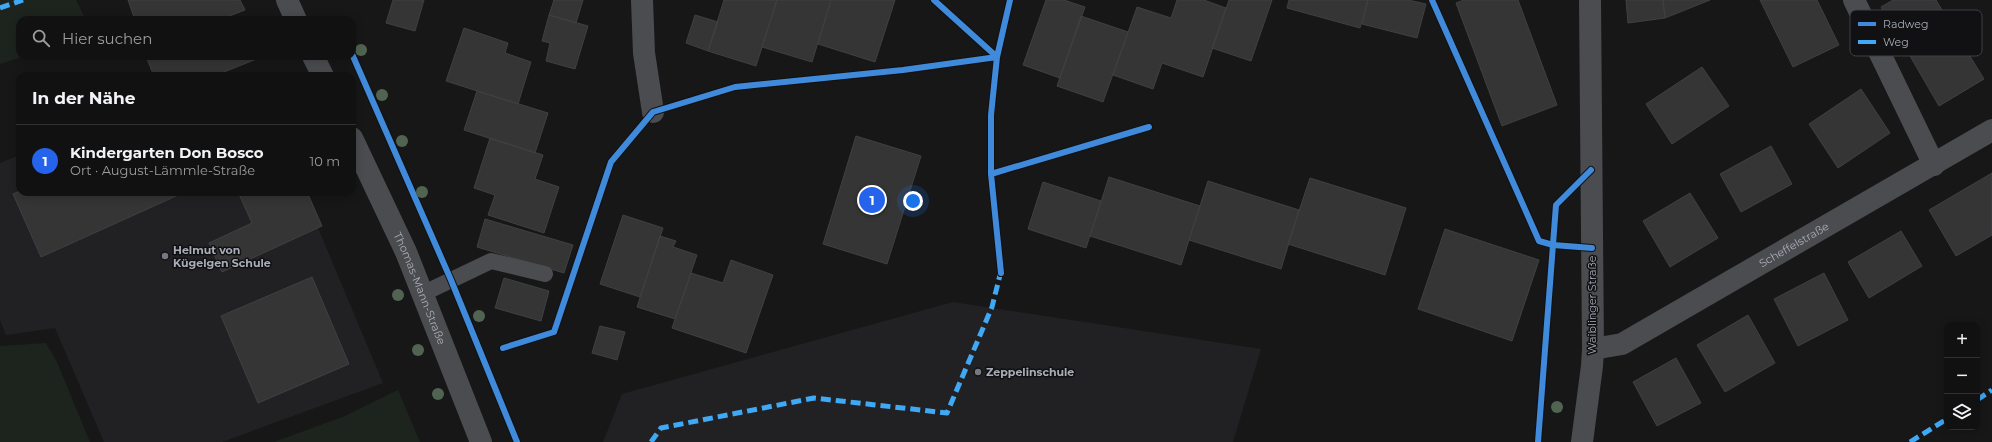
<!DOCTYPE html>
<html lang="de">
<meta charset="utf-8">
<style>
:root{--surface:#111;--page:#1e1f1f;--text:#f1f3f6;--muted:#9c9d9f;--line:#303131;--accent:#2563eb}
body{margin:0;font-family:Montserrat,sans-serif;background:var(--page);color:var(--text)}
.controls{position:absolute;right:12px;bottom:12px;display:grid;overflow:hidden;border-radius:8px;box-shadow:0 2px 10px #0003}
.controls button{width:36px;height:36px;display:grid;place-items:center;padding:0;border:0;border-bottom:1px solid var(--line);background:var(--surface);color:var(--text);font:20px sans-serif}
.you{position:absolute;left:913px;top:201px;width:14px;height:14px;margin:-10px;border:3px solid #fff;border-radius:50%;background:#1a73e8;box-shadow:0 0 0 6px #1a73e833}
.badge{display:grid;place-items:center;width:26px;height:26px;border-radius:50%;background:var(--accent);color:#fff;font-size:13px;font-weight:700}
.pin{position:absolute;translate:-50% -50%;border:2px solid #fff;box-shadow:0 1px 4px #0006}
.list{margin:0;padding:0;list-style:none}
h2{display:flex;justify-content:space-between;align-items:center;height:52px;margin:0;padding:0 16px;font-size:17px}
h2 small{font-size:13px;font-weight:400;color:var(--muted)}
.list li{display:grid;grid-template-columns:26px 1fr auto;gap:12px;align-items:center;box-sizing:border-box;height:72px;padding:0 16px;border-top:1px solid var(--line)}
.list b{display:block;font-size:15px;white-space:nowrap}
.list p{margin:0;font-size:13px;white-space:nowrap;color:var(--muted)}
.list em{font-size:13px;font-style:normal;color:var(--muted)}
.icon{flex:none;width:22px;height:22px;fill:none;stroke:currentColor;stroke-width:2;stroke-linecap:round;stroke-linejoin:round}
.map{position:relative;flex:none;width:1992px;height:442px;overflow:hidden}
.search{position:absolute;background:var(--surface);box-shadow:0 2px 10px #0003;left:16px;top:16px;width:340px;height:44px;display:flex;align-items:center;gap:10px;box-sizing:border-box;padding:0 14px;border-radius:12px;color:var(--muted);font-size:15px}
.panel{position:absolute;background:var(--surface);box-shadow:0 2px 10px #0003;left:16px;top:72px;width:340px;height:124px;border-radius:12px}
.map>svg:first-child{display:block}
.built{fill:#212123}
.green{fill:#1d241e}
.building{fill:#353536;stroke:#3f4043}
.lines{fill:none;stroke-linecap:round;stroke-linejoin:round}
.service{stroke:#4b4c50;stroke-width:16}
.minor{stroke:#4b4c50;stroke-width:22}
.tertiary{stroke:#4b4c50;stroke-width:22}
.quiet{stroke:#3fa9f5;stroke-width:5;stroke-dasharray:10 5;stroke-linecap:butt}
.cycleway-casing{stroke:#111113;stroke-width:8}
.cycleway{stroke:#408adc;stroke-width:6}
.tree{fill:#506451}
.poi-dot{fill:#757880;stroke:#111113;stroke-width:1.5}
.labels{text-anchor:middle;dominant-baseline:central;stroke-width:3;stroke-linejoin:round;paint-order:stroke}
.street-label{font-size:11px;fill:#a8adb8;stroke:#111113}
.poi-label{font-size:11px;font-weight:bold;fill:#a8adb8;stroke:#111113;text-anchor:start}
.key{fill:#111113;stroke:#3e4045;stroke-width:1}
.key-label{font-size:11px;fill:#a8adb8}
</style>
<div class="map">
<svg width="1992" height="442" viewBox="0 0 1992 442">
<rect width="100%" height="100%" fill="#171717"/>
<path class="built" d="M 20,155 L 20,192 L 303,192 L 383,383 L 222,442 L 104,442 L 55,328 L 6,335 L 0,320 L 0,163 Z
M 953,302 L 1261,349 L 1233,442 L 603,442 L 622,394 Z"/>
<path class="green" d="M 0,0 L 76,0 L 86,20 L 20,20 L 20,56 L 25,56 L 0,64 Z
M 46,343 L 57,362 L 90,442 L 0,442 L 0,346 Z
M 398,390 L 420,442 L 274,442 L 345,416 Z"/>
<path class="building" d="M 128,0 L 240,0 L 245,10 L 219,20 L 135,20 Z
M 393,0 L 424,0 L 415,31 L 386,23 Z
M 554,0 L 583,0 L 576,23 L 549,15 Z
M 724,0 L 777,0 L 756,66 L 708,51 Z
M 777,0 L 831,0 L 812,62 L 762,47 Z
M 831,0 L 895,0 L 875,62 L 818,44 Z
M 1046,0 L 1064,0 L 1085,7 L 1060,78 L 1023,65 Z
M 1177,0 L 1204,0 L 1226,8 L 1203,77 L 1162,63 L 1153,89 L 1113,75 L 1137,7 L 1171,18 Z
M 1229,0 L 1272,0 L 1251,61 L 1212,48 Z
M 1289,0 L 1368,0 L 1360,28 L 1287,8 Z
M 1368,0 L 1408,0 L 1426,4 L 1417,38 L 1362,24 Z
M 1464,0 L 1518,0 L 1557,105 L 1502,126 L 1456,3 Z
M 1626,0 L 1663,0 L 1665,18 L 1628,23 Z
M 1663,0 L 1710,0 L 1665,18 Z
M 1760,0 L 1817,0 L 1839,45 L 1793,67 Z
M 1893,0 L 1936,0 L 1954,30 L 1910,56 L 1881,7 Z
M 549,15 L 588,26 L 575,69 L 546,61 L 550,43 L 542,41 Z
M 695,15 L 718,22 L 708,51 L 686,43 Z
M 1081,16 L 1128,32 L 1103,102 L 1057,86 Z
M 464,28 L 508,43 L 505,53 L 531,62 L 518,104 L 446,81 Z
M 1954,30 L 1984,79 L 1939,106 L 1910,56 Z
M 155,56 L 264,56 L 214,76 L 154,76 L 147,59 Z
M 1702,67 L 1729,106 L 1672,144 L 1646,104 Z
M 1861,89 L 1890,133 L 1838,168 L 1809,124 Z
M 477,91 L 548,113 L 535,153 L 464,130 Z
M 856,136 L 921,156 L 887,264 L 823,244 Z
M 490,138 L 543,155 L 535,179 L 559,187 L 544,233 L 488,215 L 495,195 L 474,188 Z
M 1771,146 L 1792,184 L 1741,212 L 1720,174 Z
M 1992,173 L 1992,235 L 1956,256 L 1929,210 Z
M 1109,177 L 1200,206 L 1181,265 L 1090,236 Z
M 1310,178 L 1406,208 L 1385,275 L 1288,244 Z
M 1208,181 L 1299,210 L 1281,269 L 1189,240 Z
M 1043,182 L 1101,201 L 1086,248 L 1028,229 Z
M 20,191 L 20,192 L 185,192 L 41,257 L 13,194 Z
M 238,192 L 307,192 L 322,226 L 222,272 L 209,243 L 252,223 Z
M 1690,193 L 1718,238 L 1670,267 L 1643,221 Z
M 623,215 L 663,228 L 640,297 L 600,284 Z
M 485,219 L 573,245 L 564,273 L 477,247 Z
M 1445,229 L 1539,260 L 1512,341 L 1418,309 Z
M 1901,231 L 1922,266 L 1869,298 L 1848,262 Z
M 660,236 L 676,241 L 673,247 L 697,255 L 675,319 L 637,307 Z
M 731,260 L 773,275 L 746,353 L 672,328 L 691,273 L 723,283 Z
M 1824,273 L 1848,320 L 1798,346 L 1774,299 Z
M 312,277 L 349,364 L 258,403 L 221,316 Z
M 504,278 L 549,291 L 541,321 L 495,308 Z
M 1748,315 L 1775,363 L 1725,392 L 1697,345 Z
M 600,326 L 625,332 L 617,360 L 592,353 Z
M 1676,358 L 1701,403 L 1657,426 L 1633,382 Z"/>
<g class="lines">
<path class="service" d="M 422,294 L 491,261 L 545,274"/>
<g class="minor">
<path d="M 287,0 L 296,20"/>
<path d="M 642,0 L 644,53 L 653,112"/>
<path d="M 1854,0 L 1934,165"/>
<path d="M 313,56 L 323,76"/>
<path id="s1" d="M 352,138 L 406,252 L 481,442"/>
<path id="s2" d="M 1593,349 L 1622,344 L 1992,130"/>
</g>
<path class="tertiary" d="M 1582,442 L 1592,366 L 1593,349 L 1590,0"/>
<path class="quiet" d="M 0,8 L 23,0
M 1977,400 L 1992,390
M 651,442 L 661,428 L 814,398 L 947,413 L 992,307 L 1001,271
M 1910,442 L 1947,419"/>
<g class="cycleway-casing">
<path id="cycleway" d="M 934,0 L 997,57 L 991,115 L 991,174 L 1001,273
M 1432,0 L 1539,241 L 1553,245 L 1592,248
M 352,54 L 451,280 L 517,442
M 991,174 L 1149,127
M 503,348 L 554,332 L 611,162 L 653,112 L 735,87 L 903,70 L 997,57 L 1010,0
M 1538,442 L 1556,205 L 1591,170"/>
</g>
<use href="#cycleway" class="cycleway"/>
</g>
<g class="tree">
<circle cx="361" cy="50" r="6"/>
<circle cx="382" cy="95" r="6"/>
<circle cx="402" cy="141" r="6"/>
<circle cx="422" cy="192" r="6"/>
<circle cx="398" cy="295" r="6"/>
<circle cx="479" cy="316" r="6"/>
<circle cx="418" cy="350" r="6"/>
<circle cx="438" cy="394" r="6"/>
<circle cx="1557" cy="407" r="6"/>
</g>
<g class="poi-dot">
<circle cx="165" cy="256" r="4"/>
<circle cx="978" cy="372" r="4"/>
</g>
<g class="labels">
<g class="street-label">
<text stroke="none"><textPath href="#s2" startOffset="228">Scheffelstraße</textPath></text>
<text stroke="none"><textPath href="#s1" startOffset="165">Thomas-Mann-Straße</textPath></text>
<text transform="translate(1592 305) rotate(-90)">Waiblinger Straße</text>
</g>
<g class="poi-label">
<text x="173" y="250">Helmut von<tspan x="173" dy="13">Kügelgen Schule</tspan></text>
<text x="986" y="372">Zeppelinschule</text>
</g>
</g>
<rect x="1850" y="10" width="132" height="46" rx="6" class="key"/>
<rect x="1858" y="22" width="18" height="4" fill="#408adc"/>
<rect x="1858" y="40" width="18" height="4" fill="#3fa9f5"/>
<g class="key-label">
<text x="1883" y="28">Radweg</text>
<text x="1883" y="46">Weg</text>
</g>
</svg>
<div class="controls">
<button>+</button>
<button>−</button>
<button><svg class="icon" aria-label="layers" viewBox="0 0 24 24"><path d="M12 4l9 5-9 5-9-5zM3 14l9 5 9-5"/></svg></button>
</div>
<div class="you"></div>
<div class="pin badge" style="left:872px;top:200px">1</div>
<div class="search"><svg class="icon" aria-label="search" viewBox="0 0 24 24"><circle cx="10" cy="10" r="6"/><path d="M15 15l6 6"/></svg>Hier suchen</div>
<section class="panel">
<h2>In der Nähe<small></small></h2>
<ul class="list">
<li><span class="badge">1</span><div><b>Kindergarten Don Bosco</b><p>Ort · August-Lämmle-Straße</p></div><em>10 m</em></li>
</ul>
</section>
</div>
